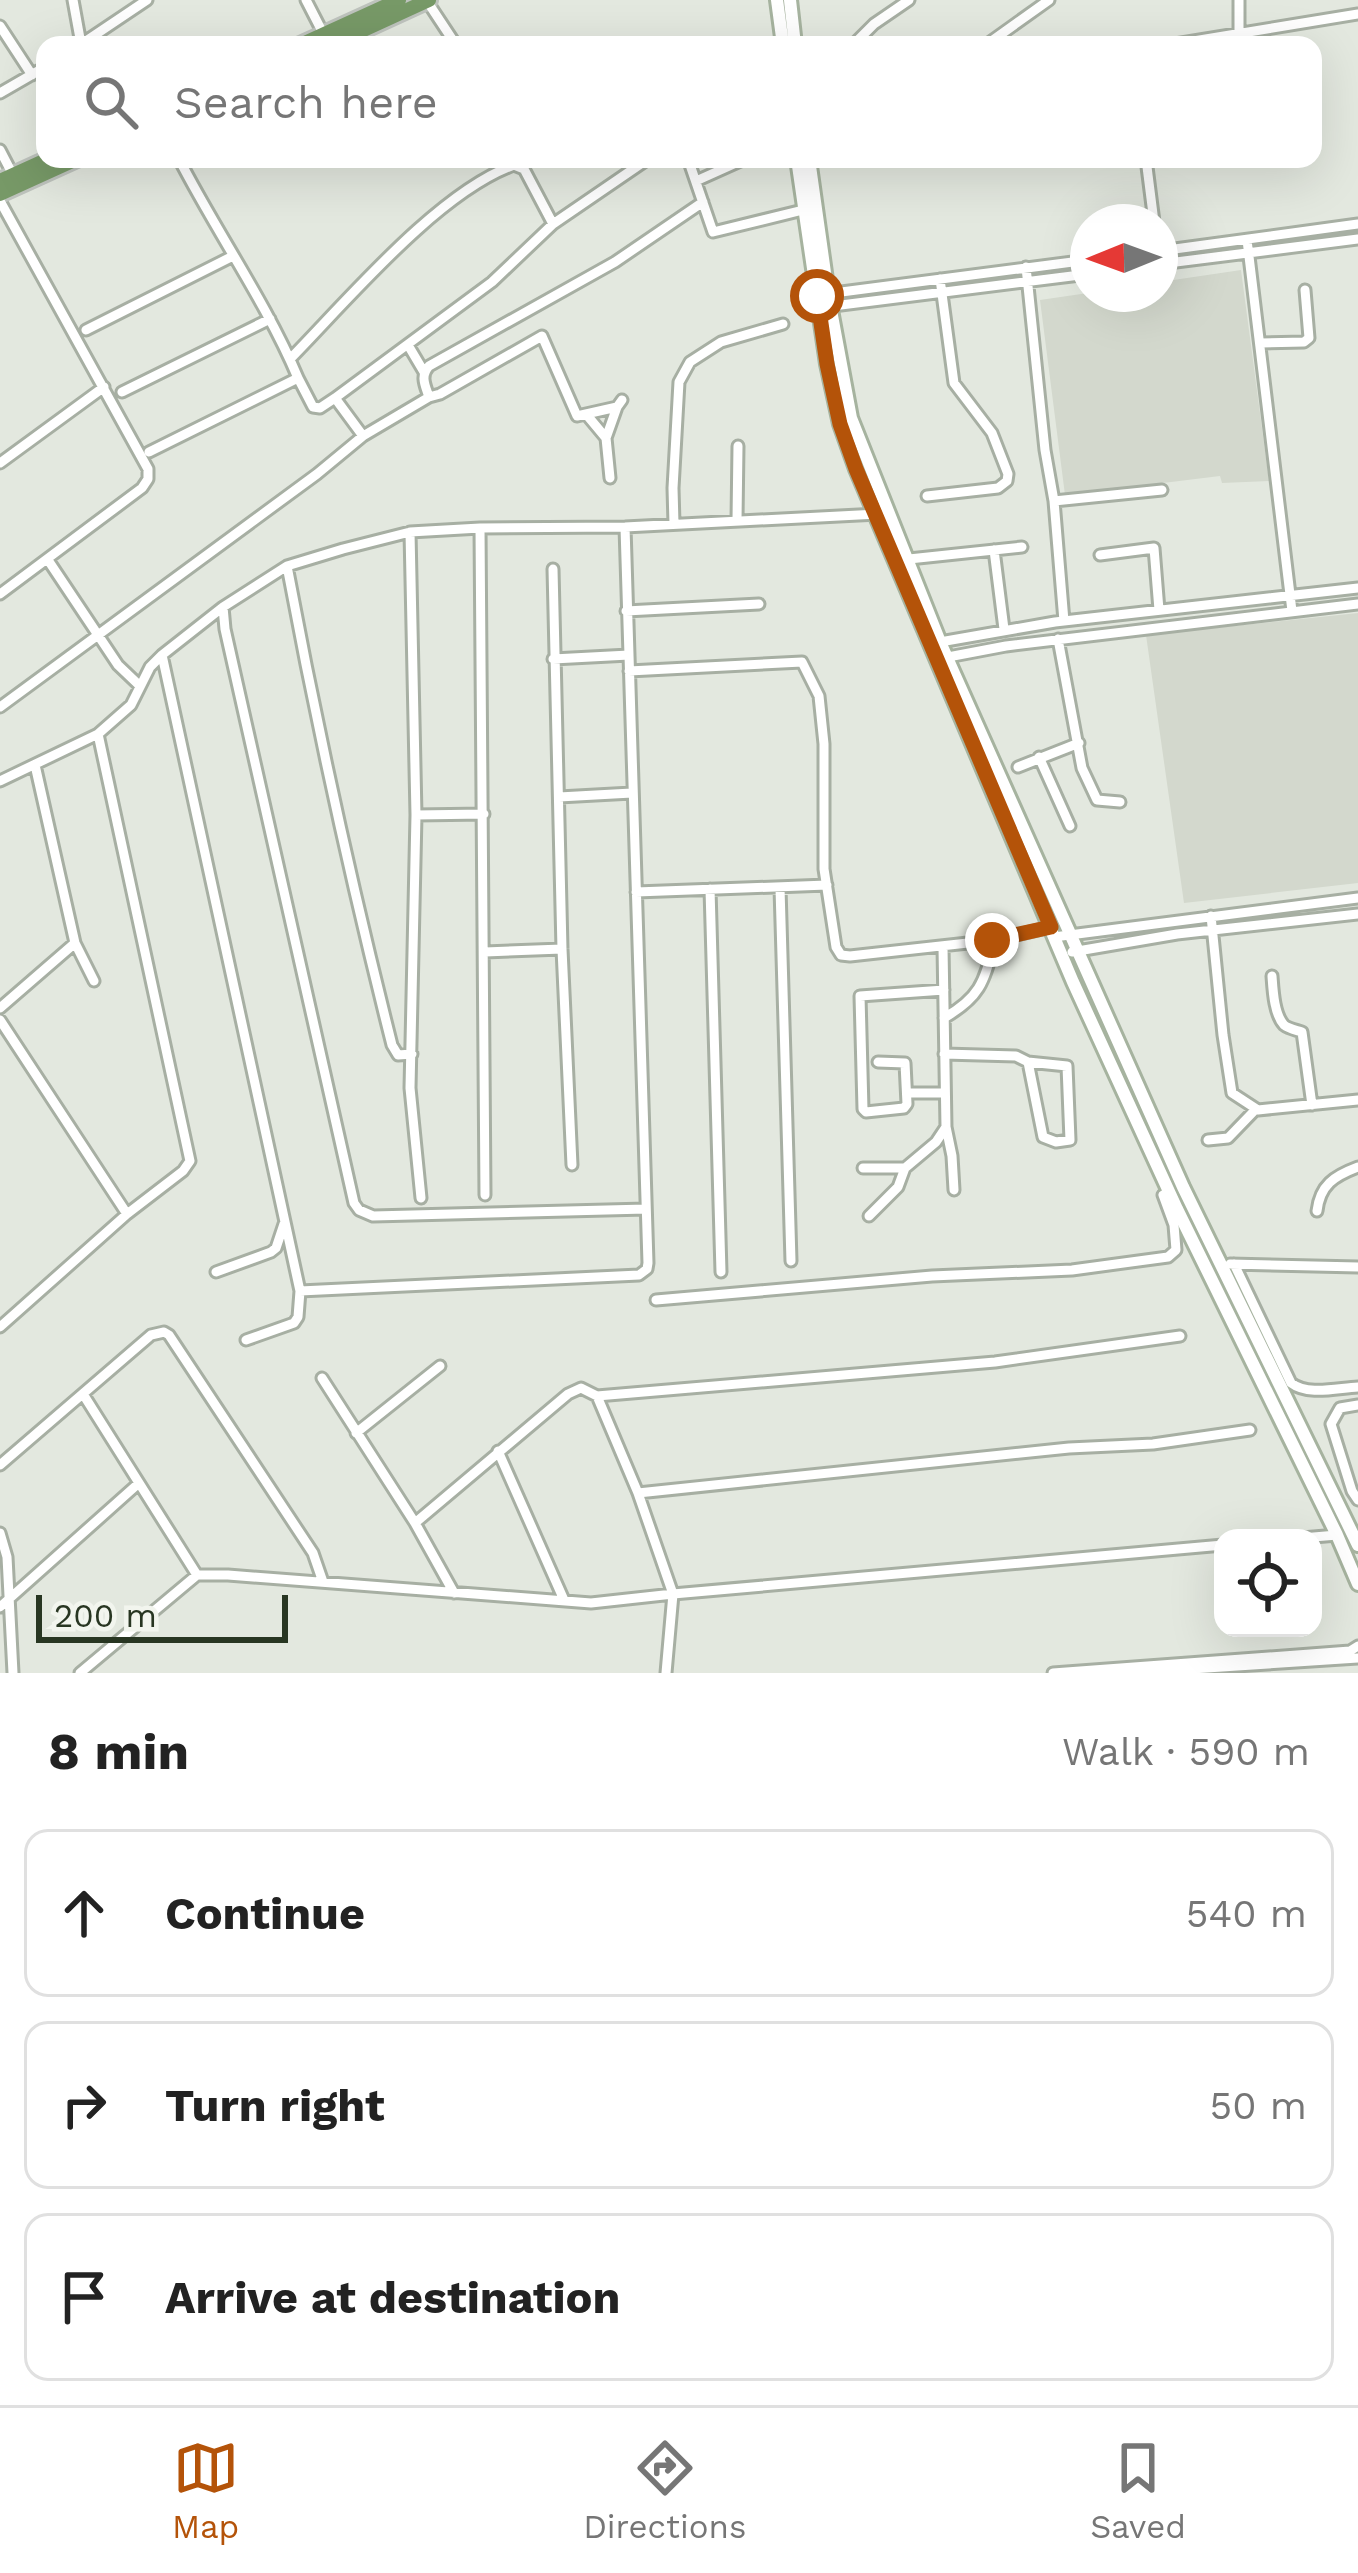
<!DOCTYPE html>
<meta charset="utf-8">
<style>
:root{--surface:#fff;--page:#f2f2f2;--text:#222;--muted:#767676;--line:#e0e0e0;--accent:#b45309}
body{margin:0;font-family:"Work Sans",sans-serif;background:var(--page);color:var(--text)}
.controls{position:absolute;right:36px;bottom:36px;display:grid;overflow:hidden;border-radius:24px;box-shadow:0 12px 48px #0002}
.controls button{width:108px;height:108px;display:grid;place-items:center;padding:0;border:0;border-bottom:3px solid var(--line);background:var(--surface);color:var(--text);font:60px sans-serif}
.compass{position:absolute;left:1070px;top:204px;width:108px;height:108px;border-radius:50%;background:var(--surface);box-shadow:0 12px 48px #0002;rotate:269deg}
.scale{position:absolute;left:36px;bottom:30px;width:252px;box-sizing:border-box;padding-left:12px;border:6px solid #283622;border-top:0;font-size:33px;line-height:42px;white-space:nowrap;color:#283622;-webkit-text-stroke:9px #f2f5ee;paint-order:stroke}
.stop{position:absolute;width:36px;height:36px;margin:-27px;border:9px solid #b45309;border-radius:50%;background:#fff}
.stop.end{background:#b45309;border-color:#fff;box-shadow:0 3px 12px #0008}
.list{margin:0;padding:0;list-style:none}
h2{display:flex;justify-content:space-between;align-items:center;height:156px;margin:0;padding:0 48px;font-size:51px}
h2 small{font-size:39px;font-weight:400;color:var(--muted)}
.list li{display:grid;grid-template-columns:78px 1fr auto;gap:36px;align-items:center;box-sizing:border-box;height:168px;margin:0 24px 24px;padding:0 24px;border:3px solid var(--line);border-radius:24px}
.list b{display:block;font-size:45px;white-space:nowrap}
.list em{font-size:39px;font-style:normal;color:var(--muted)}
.icon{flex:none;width:66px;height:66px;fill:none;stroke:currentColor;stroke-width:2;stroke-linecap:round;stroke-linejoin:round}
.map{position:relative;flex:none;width:1358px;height:1673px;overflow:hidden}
.search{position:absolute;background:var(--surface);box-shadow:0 12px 48px #0002;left:36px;right:36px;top:36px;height:132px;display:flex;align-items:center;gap:30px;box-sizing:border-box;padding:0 42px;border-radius:24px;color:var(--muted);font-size:45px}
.sheet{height:732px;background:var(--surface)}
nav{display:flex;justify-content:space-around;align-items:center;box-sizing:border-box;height:168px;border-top:3px solid var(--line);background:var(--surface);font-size:33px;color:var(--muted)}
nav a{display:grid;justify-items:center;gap:6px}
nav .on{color:var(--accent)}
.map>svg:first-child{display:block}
.built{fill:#d3d8cd}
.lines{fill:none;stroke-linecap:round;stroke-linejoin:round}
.minor-casing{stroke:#a7afa3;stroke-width:15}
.secondary-casing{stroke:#a6b39f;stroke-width:18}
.primary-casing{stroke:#bec3bd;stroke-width:20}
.minor{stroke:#fff;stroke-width:9}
.secondary{stroke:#fff;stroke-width:12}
.primary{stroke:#779967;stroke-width:14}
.route{stroke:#b45309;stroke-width:15}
</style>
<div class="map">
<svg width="1358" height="1673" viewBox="0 0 1358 1673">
<rect width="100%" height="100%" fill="#e3e8df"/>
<path class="built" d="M 1241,270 L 1269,481 L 1222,483 L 1220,476 L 1065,495 L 1040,300 L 1088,293 L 1160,294 L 1160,282 Z
M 1358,613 L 1358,883 L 1184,903 L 1146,635 Z"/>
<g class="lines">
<g class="minor-casing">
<path id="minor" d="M 73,0 L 81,44
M 306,0 L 324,35
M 427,1 L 456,45
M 0,26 L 32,75
M 1239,35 L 1239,0
M 80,45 L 147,0
M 853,45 L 874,24 L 909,0
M 986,45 L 1049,0
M 1169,45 L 1358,14
M 0,93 L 45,67
M 0,150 L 13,175
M 688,159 L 713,232 L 803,210
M 1146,159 L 1154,222
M 696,181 L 745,159
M 0,201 L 148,469 L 148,479 L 142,488 L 0,594
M 1247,240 L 1292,611
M 1160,251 L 1358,224
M 1160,264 L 1358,239
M 1026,267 L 1045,450 L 1054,501 L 1064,621
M 826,294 L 1088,260
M 825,307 L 1088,274
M 86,330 L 233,256
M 1261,343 L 1304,342 L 1309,338 L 1305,290
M 408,345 L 424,372
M 290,359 C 347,301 438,192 514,165 L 524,169 L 553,224
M 298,378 L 313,407 L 320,408 L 335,398 L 363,436
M 122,392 L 270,319
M 429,397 C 425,385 420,376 429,366 L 615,262 L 703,202
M 335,398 L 492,282 L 553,224 L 648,159
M 586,414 L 606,438 L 610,478
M 606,438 L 617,407
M 149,452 L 298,378 C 266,302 217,233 179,159
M 0,463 L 104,387
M 927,496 L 998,488 L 1007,481 L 1008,474 L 992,433 L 954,383 L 940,279
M 1054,501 L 1162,490
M 737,520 L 738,446
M 674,524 L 673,488 L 679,382 L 690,362 L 721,342 L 783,324
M 480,528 L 485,1195
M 410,532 L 416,815 L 410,1088 L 421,1198
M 994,550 L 1004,629
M 1100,555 L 1154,548 L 1159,610
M 909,559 L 1022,547
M 48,560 L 118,665 L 140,686
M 287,566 C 317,727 352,886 392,1045 L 398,1055 L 412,1054
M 553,569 L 562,949 L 572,1165
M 223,607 L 225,629 L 354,1203 L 359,1210 L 373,1216 L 646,1209
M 626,611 L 759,604
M 1058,639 L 1082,768 L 1097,800 L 1120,802
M 940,642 L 1055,622 L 1358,588
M 162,655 L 300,1291 L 639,1275 L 647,1269 L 648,1263 L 625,527
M 948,657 L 1006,646 L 1358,604
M 553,659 L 629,655
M 629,671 L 802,662 L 819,696 L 824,744 L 824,869 L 836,947 L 841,955 L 850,956 L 995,940 L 1051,927
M 0,707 L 317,474 L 363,436 L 429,397 L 440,394 L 542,336 L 577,416 L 617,407 L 622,400
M 1039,757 L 1070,826
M 35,765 L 75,943 L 94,981
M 1018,767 L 1079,743
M 0,781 L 98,734 L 131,705 L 150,667 L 162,655 L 223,607 L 287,566 L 343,549 L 410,532 L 480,528 L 625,527 L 878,514
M 559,797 L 632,793
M 416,815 L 484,814
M 780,888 L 791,1261
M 710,889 L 721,1272
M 636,892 L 827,885
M 1211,916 L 1223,1035 L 1232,1093 L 1258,1110 L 1358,1100
M 1054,937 L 1358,898
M 943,947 L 946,1127 L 952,1156 L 954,1190
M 485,952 L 562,949
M 1072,952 L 1177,934 L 1358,914
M 1272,976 C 1273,990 1274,1014 1284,1025 C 1289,1029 1296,1030 1302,1032 L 1312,1105
M 0,1008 L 75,943
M 944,1018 C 982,996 984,981 995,940
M 0,1020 L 127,1214
M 944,1054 L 1016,1056 L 1028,1062 L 1067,1066 L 1070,1140 L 1056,1142 L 1043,1137 L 1028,1062
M 878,1062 L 905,1063 L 907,1104 L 904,1108 L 866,1112 L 863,1109 L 860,996 L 944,990
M 907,1093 L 945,1093
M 1208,1140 L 1228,1138 L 1255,1110
M 863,1168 L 905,1168 L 936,1142 L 946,1127
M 1317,1211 C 1320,1185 1334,1176 1358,1167
M 869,1216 L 898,1187 L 905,1168
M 1230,1264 L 1358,1267
M 1234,1264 L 1291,1383 C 1308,1396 1337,1388 1358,1387
M 216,1272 L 271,1252 L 276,1248 L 284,1224
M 656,1300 L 932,1276 L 1072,1270 L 1168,1257 L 1176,1250 L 1174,1225 L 1163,1195 L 1169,1192
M 0,1327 L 127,1214 L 183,1171 L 190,1161 L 98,734
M 246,1340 L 294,1323 L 298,1317 L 300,1291
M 322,1378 L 415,1523 L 454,1593
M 83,1394 L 197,1575
M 597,1396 L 638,1493 L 673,1594 L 666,1673
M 1358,1405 L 1340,1408 L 1331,1424 L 1352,1491 L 1358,1500
M 356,1433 L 440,1366
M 498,1451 L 564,1600
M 0,1465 L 151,1335 L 164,1332 L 169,1335 L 313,1553 L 323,1582
M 638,1493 L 1069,1448 L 1153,1444 L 1250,1430
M 415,1523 L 568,1394 L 581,1388 L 597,1396 L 995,1362 L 1180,1336
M 0,1533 L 7,1557 L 13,1673
M 1302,1538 L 1337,1535
M 0,1607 L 139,1483
M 80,1673 L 197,1575 L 228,1575 L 591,1603 L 673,1594 L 1223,1545
M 1053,1673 L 1350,1651 L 1358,1646
M 1131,1673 L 1358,1658"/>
</g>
<g class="secondary-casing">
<path id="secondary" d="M 777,0 L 783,45
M 790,0 L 795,45
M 797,159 L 827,364 L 840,424 L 856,469 L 1073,982 L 1177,1209 L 1337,1535 L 1358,1584
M 809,159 L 828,294 L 851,418 L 940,642 L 1183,1187 L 1358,1545"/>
</g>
<g class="primary-casing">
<path id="primary" d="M 300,45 L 399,0
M 331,45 L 429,0
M 0,181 L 48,159
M 0,194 L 77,159"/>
</g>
<use href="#minor" class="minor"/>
<use href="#secondary" class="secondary"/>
<use href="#primary" class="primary"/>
</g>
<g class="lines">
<path class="route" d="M 817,296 L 827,364 L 840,424 L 856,469 L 1051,927 L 992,940"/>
</g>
</svg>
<div class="controls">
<button><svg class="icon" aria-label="locate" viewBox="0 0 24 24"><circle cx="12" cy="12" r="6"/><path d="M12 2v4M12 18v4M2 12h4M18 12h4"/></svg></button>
</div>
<svg class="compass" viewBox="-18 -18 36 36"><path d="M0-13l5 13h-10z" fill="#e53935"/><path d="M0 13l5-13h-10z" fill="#767676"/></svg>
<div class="scale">200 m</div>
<div class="stop" style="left:817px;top:296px"></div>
<div class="stop end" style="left:992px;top:940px"></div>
<div class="search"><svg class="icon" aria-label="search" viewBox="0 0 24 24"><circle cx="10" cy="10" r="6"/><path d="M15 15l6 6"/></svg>Search here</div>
</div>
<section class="sheet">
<h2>8 min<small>Walk · 590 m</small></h2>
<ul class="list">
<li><svg class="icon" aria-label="ahead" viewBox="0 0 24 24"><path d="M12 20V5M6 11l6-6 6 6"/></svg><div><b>Continue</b></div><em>540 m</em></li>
<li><svg class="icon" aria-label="right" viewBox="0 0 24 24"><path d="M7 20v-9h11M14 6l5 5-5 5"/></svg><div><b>Turn right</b></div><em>50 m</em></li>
<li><svg class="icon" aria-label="arrive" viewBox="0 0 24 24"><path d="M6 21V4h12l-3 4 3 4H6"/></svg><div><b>Arrive at destination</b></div></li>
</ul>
</section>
<nav>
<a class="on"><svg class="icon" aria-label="map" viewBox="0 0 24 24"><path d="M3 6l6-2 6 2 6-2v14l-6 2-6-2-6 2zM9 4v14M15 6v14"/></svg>Map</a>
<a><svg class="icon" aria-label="directions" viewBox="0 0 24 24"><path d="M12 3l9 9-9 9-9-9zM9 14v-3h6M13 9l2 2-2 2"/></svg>Directions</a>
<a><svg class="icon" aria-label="saved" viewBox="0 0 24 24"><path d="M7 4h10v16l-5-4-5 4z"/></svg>Saved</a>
</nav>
